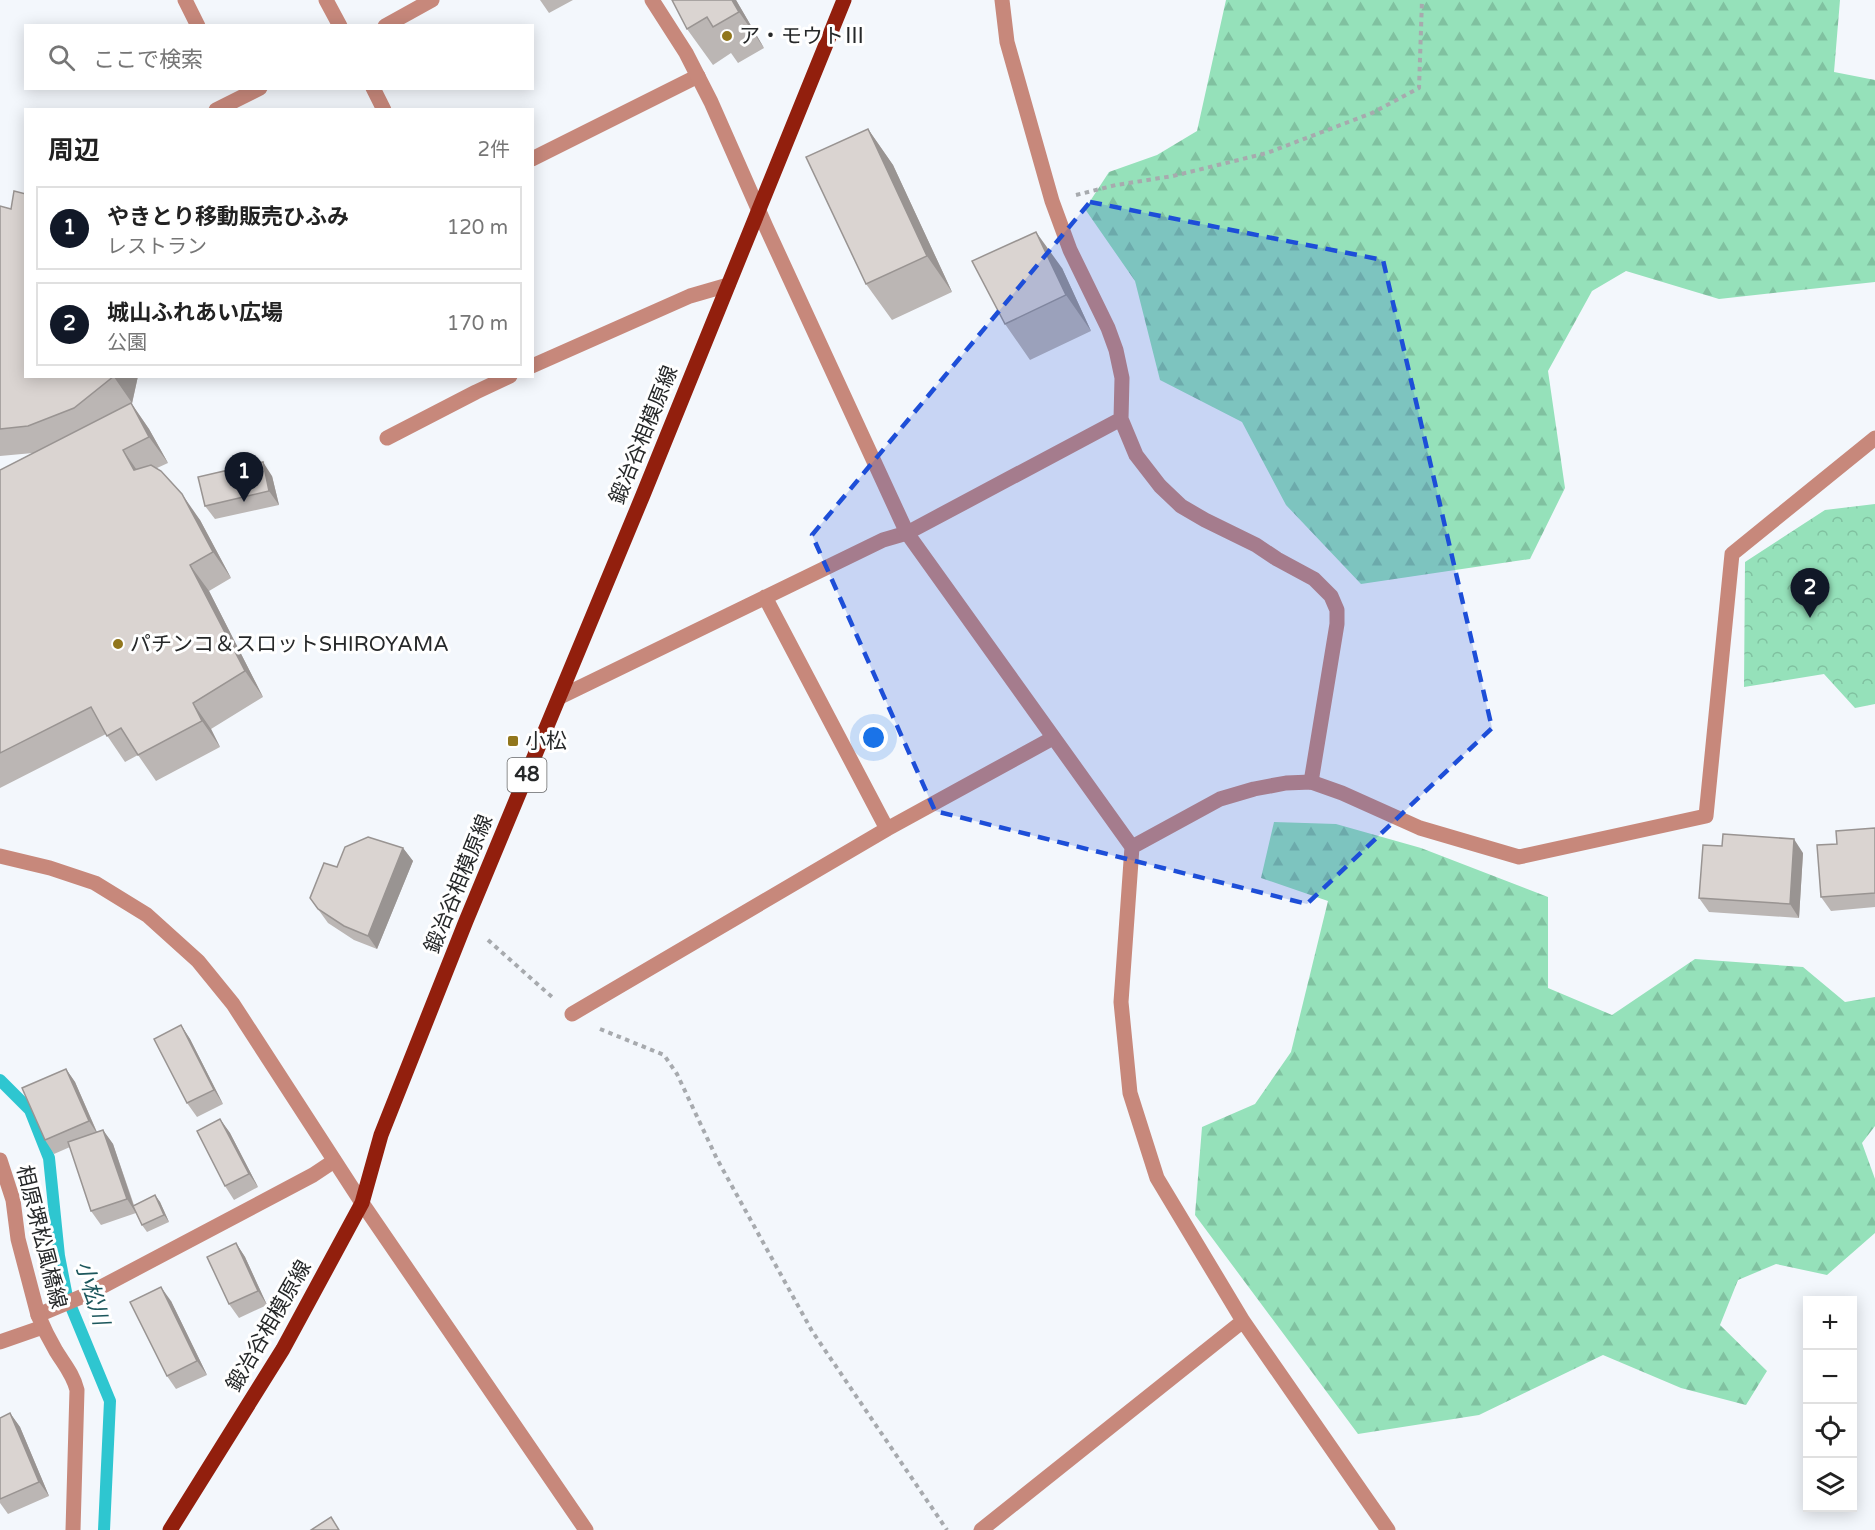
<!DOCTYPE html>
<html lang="ja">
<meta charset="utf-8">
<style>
:root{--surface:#fff;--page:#f2f2f2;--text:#222;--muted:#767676;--line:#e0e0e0;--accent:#111827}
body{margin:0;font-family:"Varela Round","Noto Sans JP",sans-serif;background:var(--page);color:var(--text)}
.controls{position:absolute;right:18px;bottom:18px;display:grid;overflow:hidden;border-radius:0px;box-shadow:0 3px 15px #0003}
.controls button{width:54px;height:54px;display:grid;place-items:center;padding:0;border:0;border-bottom:2px solid var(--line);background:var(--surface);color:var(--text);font:30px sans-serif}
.you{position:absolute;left:874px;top:738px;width:21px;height:21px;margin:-15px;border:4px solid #fff;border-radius:50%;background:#1a73e8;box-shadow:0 0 0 9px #1a73e833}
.badge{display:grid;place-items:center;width:39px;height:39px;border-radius:50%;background:var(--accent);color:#fff;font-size:20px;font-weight:700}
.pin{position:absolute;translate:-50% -50px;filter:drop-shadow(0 2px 3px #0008)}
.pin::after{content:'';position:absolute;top:32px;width:21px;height:18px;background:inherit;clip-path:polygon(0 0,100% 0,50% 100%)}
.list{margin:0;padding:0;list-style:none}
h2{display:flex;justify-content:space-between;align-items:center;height:78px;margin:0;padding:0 24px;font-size:26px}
h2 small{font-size:20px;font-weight:400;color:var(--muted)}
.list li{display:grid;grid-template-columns:39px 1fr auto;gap:18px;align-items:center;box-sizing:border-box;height:84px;margin:0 12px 12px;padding:0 12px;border:2px solid var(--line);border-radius:0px}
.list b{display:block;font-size:22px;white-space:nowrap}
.list p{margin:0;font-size:20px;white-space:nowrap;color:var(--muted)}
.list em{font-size:20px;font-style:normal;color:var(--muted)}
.icon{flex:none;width:33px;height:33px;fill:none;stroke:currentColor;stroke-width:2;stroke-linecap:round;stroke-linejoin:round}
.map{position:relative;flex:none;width:1875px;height:1530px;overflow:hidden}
.search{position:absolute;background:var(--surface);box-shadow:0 3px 15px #0003;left:24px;top:24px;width:510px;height:66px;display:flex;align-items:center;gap:15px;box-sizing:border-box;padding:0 21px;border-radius:0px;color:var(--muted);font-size:22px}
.panel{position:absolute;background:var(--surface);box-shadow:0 3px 15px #0003;left:24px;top:108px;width:510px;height:270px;border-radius:0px}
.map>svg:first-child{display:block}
.forest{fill:url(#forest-firs)}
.park{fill:url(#park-crowns)}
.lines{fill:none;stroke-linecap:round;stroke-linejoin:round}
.stream{stroke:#2ec6d0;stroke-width:12}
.path{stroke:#a7aaae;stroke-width:4;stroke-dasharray:4.5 4.5;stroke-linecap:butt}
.service{stroke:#c7887b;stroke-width:15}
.minor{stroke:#c7887b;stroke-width:15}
.tertiary{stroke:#c7887b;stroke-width:15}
.primary{stroke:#921f0d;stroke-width:15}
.wall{fill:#bbb6b4}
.shaded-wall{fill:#999492}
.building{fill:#dad4d1;stroke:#999492;stroke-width:1.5}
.marked{fill:#1d4ed8;fill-opacity:0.2;stroke:#1d4ed8;stroke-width:4.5;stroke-dasharray:12 8;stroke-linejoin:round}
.poi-dot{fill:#91761c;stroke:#fff;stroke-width:2}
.labels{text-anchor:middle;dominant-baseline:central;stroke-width:6;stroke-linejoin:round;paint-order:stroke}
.shield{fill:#fff;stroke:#676869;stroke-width:1.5}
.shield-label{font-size:20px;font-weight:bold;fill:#262829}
.poi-label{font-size:21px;fill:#262829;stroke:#fff;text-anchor:start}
.street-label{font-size:21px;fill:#262829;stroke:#fff}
.water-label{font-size:22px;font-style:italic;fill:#1c575c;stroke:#fff}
</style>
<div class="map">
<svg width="1875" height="1530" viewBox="0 0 1875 1530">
<defs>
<pattern id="forest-firs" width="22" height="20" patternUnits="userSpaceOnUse" patternTransform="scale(1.5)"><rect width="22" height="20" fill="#95e1ba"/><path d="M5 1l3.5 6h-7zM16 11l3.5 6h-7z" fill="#80c1a0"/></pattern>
<pattern id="park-crowns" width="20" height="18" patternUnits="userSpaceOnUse" patternTransform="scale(1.5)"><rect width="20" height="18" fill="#95e1ba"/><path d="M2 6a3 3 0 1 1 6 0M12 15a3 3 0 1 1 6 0" fill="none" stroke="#80c1a0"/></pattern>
</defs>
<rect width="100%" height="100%" fill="#f3f7fc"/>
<path class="forest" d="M 1226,0 L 1840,0 L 1834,72 L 1875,80 L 1875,282 L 1719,299 L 1626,271 L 1592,291 L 1548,371 L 1565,488 L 1530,559 L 1361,584 L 1286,505 L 1242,422 L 1160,380 L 1135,281 L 1085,209 L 1109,172 L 1157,155 L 1197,131 Z
M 1274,822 L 1336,824 L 1421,848 L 1548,897 L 1548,988 L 1612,1015 L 1695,959 L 1803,967 L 1845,1002 L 1875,997 L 1875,1126 L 1862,1143 L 1875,1179 L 1875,1233 L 1827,1275 L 1776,1264 L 1738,1280 L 1720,1325 L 1767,1371 L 1746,1405 L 1681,1388 L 1603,1355 L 1479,1415 L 1358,1434 L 1195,1215 L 1202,1127 L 1255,1104 L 1291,1052 L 1328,901 L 1261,878 Z"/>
<path class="park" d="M 1875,504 L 1875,704 L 1855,708 L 1824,674 L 1744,687 L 1745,562 L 1825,510 Z"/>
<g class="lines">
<path class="stream" d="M 0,1080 L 30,1110 L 49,1158 L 59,1256 L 67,1297 L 110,1401 L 104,1530"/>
<path class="path" d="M 1076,195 L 1116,185 L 1173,176 L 1267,153 L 1372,113 L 1419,88 L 1422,0
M 488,940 L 552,997
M 600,1029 L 664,1055 L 677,1074 L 717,1159 L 812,1331 L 947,1530"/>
<path class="service" d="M 185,0 L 198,26
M 326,0 L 340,26
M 1002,0 L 1007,42 L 1052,201 L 1070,250 L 1108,328 L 1116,350 L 1122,378 L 1121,419 L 1136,455 L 1160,486 L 1181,506 L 1205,520 L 1256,545 L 1277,559 L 1314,579 L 1331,596 L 1337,610 L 1337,624 L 1311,782
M 385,26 L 432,0
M 373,88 L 384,110
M 216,110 L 260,88
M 532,159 L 698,76
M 532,366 L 690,296 L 728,285
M 387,438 L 476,392 L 510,376
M 765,597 L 887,829
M 560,697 L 883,540 L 907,533 L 1121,419
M 572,1014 L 887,829 L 1053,738
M 38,1315 L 88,1294 L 313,1175 L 334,1161
M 0,1342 L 43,1327"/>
<path class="minor" d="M 652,0 L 686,53 L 711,102 L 766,227 L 907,533 L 1132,847 L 1121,1002 L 1130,1093 L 1157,1178 L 1243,1321 L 1388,1530
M 1132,847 L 1220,799 L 1254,789 L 1286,783 L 1311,782 L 1342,793 L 1420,828 L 1519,857 L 1706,816 L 1732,554 L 1875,438
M 0,1160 L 13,1200 L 18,1239 L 38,1315 C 43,1327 49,1339 56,1351 C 64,1364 73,1374 77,1390 L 73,1530
M 981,1530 L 1243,1321"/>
<path class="tertiary" d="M 0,856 L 50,868 L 95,883 L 147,915 L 198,961 L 233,1004 L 362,1203 L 586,1530"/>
<path class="primary" d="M 170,1530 L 283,1349 L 362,1203 L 381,1135 L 466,921 L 643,495 L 844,0"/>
</g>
<path class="wall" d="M 540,0 L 573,0 L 549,13 Z
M 672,0 L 736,0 L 764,48 L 738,63 L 731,53 L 713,65 L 687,29 Z
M 868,129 L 893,165 L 952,292 L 892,320 L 866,284 Z
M 0,206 L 26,376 L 138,376 L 132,404 L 149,429 L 168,463 L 157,468 L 200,520 L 231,578 L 209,591 L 263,697 L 211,729 L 220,747 L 156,781 L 138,755 L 125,762 L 106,734 L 0,788 L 0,470 L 33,453 L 0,456 Z
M 1062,268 L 1091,331 L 1030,360 L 1005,324 Z
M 272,476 L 279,505 L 215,519 L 205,506 Z
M 1875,828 L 1875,907 L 1831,911 L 1821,897 L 1837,844 Z
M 403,848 L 413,861 L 377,949 L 354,940 L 328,923 L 310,898 L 337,867 Z
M 1803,853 L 1799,918 L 1709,912 L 1699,898 Z
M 181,1025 L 190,1039 L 223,1104 L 197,1117 L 187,1103 Z
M 66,1069 L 75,1082 L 97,1132 L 103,1130 L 113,1144 L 134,1205 L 155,1195 L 160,1202 L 169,1222 L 147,1232 L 142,1225 L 136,1213 L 101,1225 L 91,1211 L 70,1147 L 54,1154 L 45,1140 Z
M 220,1119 L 230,1133 L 258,1187 L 234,1200 L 225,1186 Z
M 236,1243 L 245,1257 L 267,1305 L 239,1318 L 229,1304 Z
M 171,1301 L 207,1375 L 176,1389 L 167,1376 Z
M 10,1413 L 20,1427 L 49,1496 L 8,1514 L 0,1503 L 0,1418 Z"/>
<path class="shaded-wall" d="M 732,0 L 736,0 L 764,48 L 739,12 Z
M 868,129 L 893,165 L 952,292 L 927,256 Z
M 1036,232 L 1062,268 L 1091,331 L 1066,295 Z
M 114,376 L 138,376 L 132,403 L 114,377 Z
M 131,403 L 149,429 L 168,463 L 149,437 Z
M 123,450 L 141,476 L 134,470 Z
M 263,462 L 272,476 L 279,505 L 269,491 Z
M 182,494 L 200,520 L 231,578 L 213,552 Z
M 190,565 L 209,591 L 263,697 L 245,671 Z
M 193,703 L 211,729 L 220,747 L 202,721 Z
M 1794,839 L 1803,853 L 1799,918 L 1790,904 Z
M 403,848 L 413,861 L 377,949 L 368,936 Z
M 181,1025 L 190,1039 L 223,1104 L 214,1090 Z
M 66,1069 L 75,1082 L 98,1135 L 89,1121 Z
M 220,1119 L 230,1133 L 258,1187 L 249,1174 Z
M 103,1130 L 113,1144 L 136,1213 L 127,1199 Z
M 155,1195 L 160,1202 L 169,1222 L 164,1215 Z
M 236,1243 L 245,1257 L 267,1305 L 258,1291 Z
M 161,1287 L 171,1301 L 207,1375 L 197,1361 Z
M 10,1413 L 20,1427 L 49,1496 L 39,1482 Z"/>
<path class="building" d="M 672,0 L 732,0 L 739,12 L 713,27 L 707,17 L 687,29 Z
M 868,129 L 927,256 L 866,284 L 806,157 Z
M 14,191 L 26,194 L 26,376 L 114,376 L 74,408 L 28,426 L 0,429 L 0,206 L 11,209 Z
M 1036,232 L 1066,295 L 1005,324 L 972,261 Z
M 131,403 L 149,437 L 123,450 L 134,470 L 151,465 L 161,471 L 182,494 L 213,552 L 190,565 L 245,671 L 193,703 L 202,721 L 138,755 L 121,728 L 107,736 L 91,707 L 0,753 L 0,470 Z
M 263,462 L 269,491 L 205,506 L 198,477 Z
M 1875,828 L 1875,893 L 1821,897 L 1817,845 L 1837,844 L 1836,831 Z
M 1723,834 L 1794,839 L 1790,904 L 1699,898 L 1703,845 L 1722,846 Z
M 368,837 L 403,848 L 368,936 L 344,926 L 318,909 L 310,898 L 324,863 L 337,867 L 345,847 Z
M 181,1025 L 214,1090 L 187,1103 L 154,1039 Z
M 66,1069 L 89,1121 L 45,1140 L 22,1088 Z
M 220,1119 L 249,1174 L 225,1186 L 197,1131 Z
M 103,1130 L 127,1199 L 91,1211 L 68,1142 Z
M 155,1195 L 164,1215 L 142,1225 L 133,1206 Z
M 236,1243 L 258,1291 L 229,1304 L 207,1257 Z
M 161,1287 L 197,1361 L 167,1376 L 130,1302 Z
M 10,1413 L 39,1482 L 0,1499 L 0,1418 Z
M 331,1517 L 339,1530 L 311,1530 Z"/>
<path class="marked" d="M 1090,202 L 1383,260 L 1492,728 L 1307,904 L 935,811 L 812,535 Z"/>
<g class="poi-dot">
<circle cx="727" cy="36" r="6"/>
<circle cx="118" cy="644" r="6"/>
<rect x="507" y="735" width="12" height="12" rx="3"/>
</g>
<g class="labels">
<rect class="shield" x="507.5" y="758" width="39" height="34" rx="4.5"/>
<g class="shield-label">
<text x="527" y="775">48</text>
</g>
<g class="poi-label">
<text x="739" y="36">ア・モウトⅢ</text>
<text x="130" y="644">パチンコ＆スロットSHIROYAMA</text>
<text x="525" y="741">小松</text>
</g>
<g class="street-label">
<text transform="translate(644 435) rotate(-68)">鍛冶谷相模原線</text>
<text transform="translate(459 884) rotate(-68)">鍛冶谷相模原線</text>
<text transform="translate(41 1237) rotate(76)">相原堺松風橋線</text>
<text transform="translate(269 1326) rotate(-60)">鍛冶谷相模原線</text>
</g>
<g class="water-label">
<text transform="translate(92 1293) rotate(73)">小松川</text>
</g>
</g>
</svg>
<div class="controls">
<button>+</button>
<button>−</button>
<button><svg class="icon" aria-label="locate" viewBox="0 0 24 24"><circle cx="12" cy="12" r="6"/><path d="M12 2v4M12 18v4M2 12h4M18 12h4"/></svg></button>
<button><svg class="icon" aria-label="layers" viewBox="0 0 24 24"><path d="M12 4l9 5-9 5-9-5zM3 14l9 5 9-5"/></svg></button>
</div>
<div class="you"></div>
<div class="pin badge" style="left:244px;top:502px">1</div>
<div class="pin badge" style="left:1810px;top:618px">2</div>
<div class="search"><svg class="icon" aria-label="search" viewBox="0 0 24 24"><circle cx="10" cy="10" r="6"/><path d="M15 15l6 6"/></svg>ここで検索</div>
<section class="panel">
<h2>周辺<small>2件</small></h2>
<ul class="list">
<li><span class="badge">1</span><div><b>やきとり移動販売ひふみ</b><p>レストラン</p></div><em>120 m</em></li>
<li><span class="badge">2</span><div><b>城山ふれあい広場</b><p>公園</p></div><em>170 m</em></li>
</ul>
</section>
</div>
